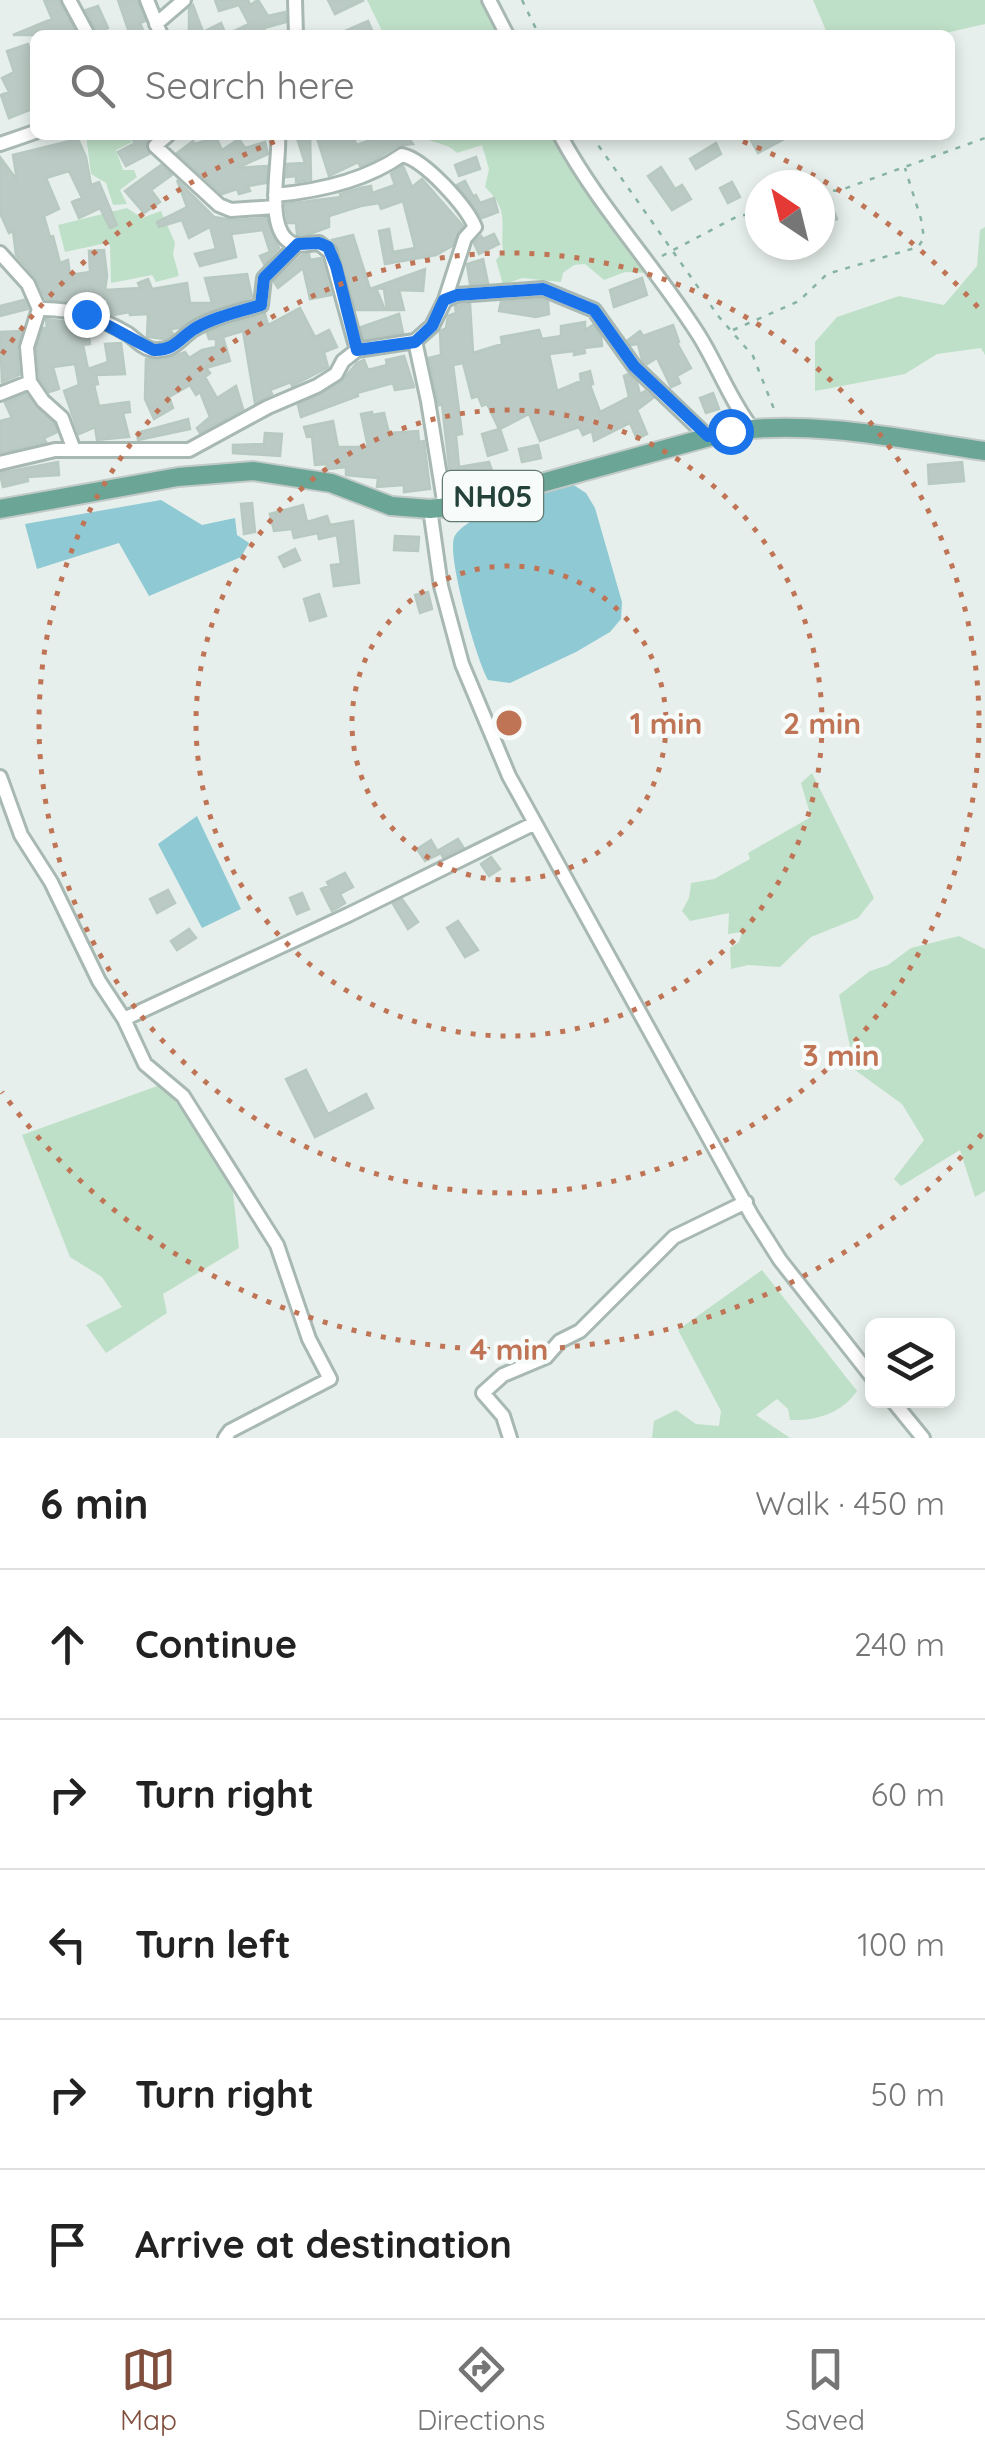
<!DOCTYPE html>
<meta charset="utf-8">
<style>
:root{--surface:#fff;--page:#f6f6f6;--text:#222;--muted:#767676;--line:#e0e0e0;--accent:#804e3d}
body{margin:0;font-family:Quicksand,sans-serif;background:var(--page);color:var(--text)}
.controls{position:absolute;right:30px;bottom:30px;display:grid;overflow:hidden;border-radius:15px;box-shadow:0 5px 15px #0003}
.controls button{width:90px;height:90px;display:grid;place-items:center;padding:0;border:0;border-bottom:2px solid var(--line);background:var(--surface);color:var(--text);font:50px sans-serif}
.compass{position:absolute;left:745px;top:170px;width:90px;height:90px;border-radius:50%;background:var(--surface);box-shadow:0 5px 15px #0003;rotate:325deg}
.stop{position:absolute;width:30px;height:30px;margin:-22px;border:8px solid #1a73e8;border-radius:50%;background:#fff}
.stop.end{background:#1a73e8;border-color:#fff;box-shadow:0 2px 10px #0008}
.list{margin:0;padding:0;list-style:none}
h2{display:flex;justify-content:space-between;align-items:center;height:130px;margin:0;padding:0 40px;font-size:42px}
h2 small{font-size:32px;font-weight:400;color:var(--muted)}
.list li{display:grid;grid-template-columns:65px 1fr auto;gap:30px;align-items:center;box-sizing:border-box;height:150px;padding:0 40px;border-top:2px solid var(--line)}
.list b{display:block;font-size:38px;white-space:nowrap}
.list em{font-size:32px;font-style:normal;color:var(--muted)}
.icon{flex:none;width:55px;height:55px;fill:none;stroke:currentColor;stroke-width:2;stroke-linecap:round;stroke-linejoin:round}
.map{position:relative;flex:none;width:985px;height:1438px;overflow:hidden}
.search{position:absolute;background:var(--surface);box-shadow:0 5px 15px #0003;left:30px;right:30px;top:30px;height:110px;display:flex;align-items:center;gap:25px;box-sizing:border-box;padding:0 35px;border-radius:15px;color:var(--muted);font-size:38px}
.sheet{height:880px;background:var(--surface)}
nav{display:flex;justify-content:space-around;align-items:center;box-sizing:border-box;height:140px;border-top:2px solid var(--line);background:var(--surface);font-size:28px;color:var(--muted)}
nav a{display:grid;justify-items:center;gap:5px}
nav .on{color:var(--accent)}
.map>svg:first-child{display:block}
.green{fill:#bfe0c8}
.water{fill:#8ec9d4}
.building{fill:#bbcac4;stroke:#b8c9c2;stroke-width:2.5}
.lines{fill:none;stroke-linecap:round;stroke-linejoin:round}
.minor-casing{stroke:#a8b8b2;stroke-width:18}
.major-casing{stroke:#c2cac8;stroke-width:22}
.path{stroke:#86b3a5;stroke-width:2.5;stroke-dasharray:5 8;stroke-linecap:butt}
.minor{stroke:#fff;stroke-width:12}
.major{stroke:#6aa596;stroke-width:18}
.route{stroke:#1a73e8;stroke-width:12}
.ring{fill:none;stroke:#c07456;stroke-width:5;stroke-dasharray:5 10}
.labels{text-anchor:middle;dominant-baseline:central;stroke-width:8;stroke-linejoin:round;paint-order:stroke}
.shield{fill:#f7fbf9;stroke:#637a73;stroke-width:2.5}
.shield-label{font-size:30px;font-weight:bold;fill:#24423a}
.centre{fill:#c07456;stroke:#f7fbf9;stroke-width:5}
.ring-label{font-size:30px;text-anchor:middle;font-weight:bold;fill:#c07456;stroke:#f7fbf9;stroke-width:8;stroke-linejoin:round;paint-order:stroke}
</style>
<div class="map">
<svg width="985" height="1438" viewBox="0 0 985 1438">
<rect width="100%" height="100%" fill="#e6efeb"/>
<path class="green" d="M 367,0 L 480,0 L 499,35 L 384,35 Z
M 813,0 L 985,0 L 985,24 L 937,35 L 828,35 Z
M 86,135 L 128,135 L 132,142 L 116,150 L 123,170 L 134,170 L 137,177 L 120,190 L 127,204 L 113,205 L 106,183 L 91,174 Z
M 421,135 L 554,135 L 574,171 L 647,273 L 625,272 L 604,280 L 585,264 L 574,265 L 563,273 L 561,282 L 522,278 L 503,285 L 496,260 L 503,252 C 500,222 510,211 485,187 L 489,169 L 482,145 L 457,153 C 446,141 432,145 421,135 Z
M 127,208 L 142,218 L 161,211 L 175,243 L 173,254 L 179,276 L 156,282 L 152,275 L 111,283 L 110,245 L 102,244 L 65,252 L 58,225 Z
M 985,227 L 985,355 L 981,348 L 937,354 L 905,374 L 815,391 L 815,342 L 837,317 L 899,296 L 944,305 L 977,266 L 980,230 Z
M 812,773 L 874,898 L 858,918 L 811,937 L 780,967 L 748,965 L 731,969 L 730,948 L 739,942 L 742,932 L 728,934 L 729,913 L 690,921 L 682,911 L 689,898 L 691,883 L 714,879 L 750,859 L 748,853 L 811,817 L 801,783 Z
M 959,936 L 985,949 L 985,1191 L 975,1197 L 960,1150 L 901,1186 L 894,1179 L 924,1140 L 902,1104 L 855,1070 L 839,995 L 870,971 L 888,965 L 911,948 Z
M 160,1085 L 205,1134 L 232,1184 L 239,1248 L 163,1294 L 167,1313 L 106,1353 L 86,1325 L 122,1307 L 102,1277 L 70,1257 L 22,1135 Z
M 762,1270 L 857,1391 C 842,1413 817,1421 790,1420 L 788,1409 L 777,1399 L 756,1415 L 790,1438 L 652,1438 L 654,1421 L 676,1410 L 696,1424 L 719,1426 L 721,1411 L 678,1330 Z"/>
<path class="water" d="M 572,484 L 586,493 L 595,508 L 622,602 L 621,619 L 610,632 L 576,652 L 510,683 L 488,680 C 477,660 447,558 454,538 C 462,515 548,488 572,484 Z
M 161,500 L 202,525 L 235,518 L 237,535 L 249,543 L 241,557 L 149,596 L 119,543 L 37,569 L 25,524 Z
M 197,816 L 241,909 L 202,928 L 158,844 Z"/>
<path class="building" d="M 44,0 L 59,0 L 77,35 L 13,35 L 52,19 Z
M 118,0 L 137,0 L 145,21 L 140,23 L 145,35 L 130,35 Z
M 215,0 L 248,0 L 250,5 L 258,0 L 268,16 L 285,12 L 286,22 L 264,28 L 266,35 L 189,35 L 189,9 L 193,5 L 203,32 L 221,23 L 226,35 L 249,24 L 239,5 L 219,11 Z
M 328,0 L 364,0 L 335,14 Z
M 98,6 L 108,28 L 98,33 L 86,10 Z
M 368,21 L 374,35 L 336,35 Z
M 28,44 L 35,66 L 35,108 L 9,118 L 1,95 L 9,92 L 2,78 L 14,72 L 7,51 Z
M 130,135 L 153,135 L 145,144 L 149,154 L 126,166 L 118,152 L 135,143 Z
M 296,135 L 310,135 L 311,180 L 296,182 L 296,176 L 286,177 L 287,164 L 305,163 Z
M 316,135 L 351,135 L 357,145 L 384,135 L 406,135 L 413,144 L 397,146 L 369,163 L 360,166 L 358,162 L 329,176 Z
M 748,135 L 792,135 L 758,153 Z
M 216,137 L 222,150 L 239,139 L 245,148 L 265,142 L 268,154 L 237,168 L 267,166 L 266,183 L 248,186 L 250,191 L 239,194 L 237,189 L 222,194 L 177,153 L 193,141 L 195,144 Z
M 78,139 L 86,157 L 91,185 L 99,182 L 117,225 L 110,228 L 100,208 L 79,218 L 72,202 L 82,198 L 69,171 L 46,178 L 59,209 L 44,216 L 50,237 L 53,236 L 60,263 L 68,260 L 70,275 L 90,272 L 89,251 L 104,250 L 107,276 L 105,290 L 140,288 L 138,283 L 148,279 L 152,289 L 187,283 L 190,303 L 212,303 L 205,278 L 247,274 L 252,297 L 197,316 L 179,328 L 170,329 L 173,334 L 165,339 L 147,337 L 148,314 L 130,315 L 129,312 L 114,315 L 110,313 L 107,299 L 85,296 L 84,304 L 46,299 L 36,278 L 16,255 L 13,231 L 9,233 L 0,213 L 0,157 L 17,180 L 13,155 Z
M 716,143 L 721,154 L 696,169 L 690,159 Z
M 476,157 L 480,169 L 459,176 L 455,165 Z
M 161,165 L 172,175 L 151,190 L 160,202 L 144,213 L 125,191 Z
M 403,166 L 412,187 L 422,179 L 463,226 L 452,246 L 436,255 L 385,264 L 379,231 L 389,229 L 393,252 L 415,248 L 403,201 L 381,209 L 379,203 L 361,206 L 329,216 L 329,227 L 310,234 L 297,234 L 296,223 L 288,223 L 285,204 L 341,197 L 340,194 L 360,188 L 371,186 L 372,193 L 395,185 L 391,174 Z
M 661,167 L 675,189 L 682,185 L 691,199 L 672,210 L 648,176 Z
M 177,180 L 214,217 L 232,220 L 267,218 L 279,248 L 264,264 L 260,256 L 270,252 L 263,230 L 231,234 L 236,257 L 200,266 L 195,254 L 216,249 L 210,227 L 189,238 L 182,220 L 159,227 L 157,222 L 187,207 Z
M 465,181 L 473,196 L 476,195 L 480,203 L 494,198 L 498,212 L 482,218 L 457,185 Z
M 732,182 L 740,197 L 728,203 L 720,188 Z
M 830,202 L 837,219 L 825,224 L 820,207 Z
M 494,234 L 499,244 L 479,254 L 474,243 L 481,236 L 483,239 Z
M 353,235 L 370,289 L 425,269 L 423,291 L 399,290 L 404,310 L 387,310 L 384,289 L 376,288 L 385,310 L 356,310 L 340,249 L 332,240 Z
M 309,254 L 310,260 L 321,258 L 331,295 L 310,299 L 303,268 L 278,288 L 274,282 L 302,255 Z
M 483,259 L 488,283 L 470,284 L 467,264 Z
M 642,278 L 647,295 L 614,307 L 610,290 Z
M 541,299 L 548,302 L 549,314 L 536,317 L 499,311 L 501,302 Z
M 24,300 L 28,309 L 0,316 L 0,306 Z
M 470,304 L 473,353 L 502,344 L 501,337 L 539,330 L 542,339 L 561,336 L 561,326 L 585,322 L 585,330 L 593,325 L 601,337 L 602,346 L 584,348 L 585,353 L 574,355 L 574,351 L 549,354 L 557,391 L 581,381 L 580,374 L 590,371 L 593,384 L 590,385 L 600,412 L 629,397 L 624,376 L 628,374 L 637,383 L 640,394 L 645,391 L 653,398 L 637,410 L 647,434 L 637,439 L 630,423 L 594,441 L 592,431 L 583,435 L 579,427 L 540,441 L 529,414 L 500,429 L 507,450 L 488,456 L 482,434 L 499,429 L 487,404 L 482,406 L 478,396 L 472,398 L 463,363 L 453,365 L 462,434 L 456,435 L 459,467 L 489,462 L 492,471 L 451,484 L 442,404 L 439,405 L 429,358 L 441,355 L 440,331 L 446,328 L 448,316 L 456,313 L 455,306 Z
M 300,308 L 315,337 L 329,330 L 337,347 L 324,352 L 328,367 L 292,386 L 291,382 L 270,390 L 272,394 L 255,403 L 243,331 L 223,337 L 230,361 L 206,368 L 210,373 L 205,377 L 217,398 L 236,386 L 243,409 L 200,433 L 197,428 L 210,417 L 200,392 L 196,395 L 190,385 L 169,397 L 173,408 L 154,419 L 145,399 L 146,359 L 163,360 L 185,352 L 189,358 L 202,350 L 216,347 L 216,339 L 209,339 L 207,333 L 214,330 L 265,314 L 268,325 Z
M 399,314 L 403,333 L 364,339 L 361,327 Z
M 46,319 L 82,324 L 85,330 L 88,329 L 90,344 L 83,345 L 88,369 L 108,362 L 105,344 L 121,343 L 125,374 L 96,375 L 98,384 L 94,385 L 99,406 L 129,402 L 130,412 L 123,413 L 129,437 L 97,440 L 95,427 L 79,434 L 64,391 L 79,385 L 75,364 L 53,367 L 59,389 L 49,392 L 40,379 L 37,348 L 43,328 L 47,328 Z
M 673,325 L 679,342 L 677,343 L 691,368 L 677,376 L 680,383 L 671,387 L 657,358 L 647,364 L 642,360 L 638,344 L 631,345 L 628,340 L 640,331 L 643,336 Z
M 22,331 L 17,347 L 19,375 L 2,382 L 0,332 Z
M 404,356 L 414,387 L 395,390 L 393,383 L 357,393 L 358,396 L 301,417 L 298,405 L 341,382 L 357,363 L 364,360 L 368,370 L 387,365 L 386,360 Z
M 713,393 L 719,409 L 706,413 L 700,398 Z
M 26,394 L 54,424 L 57,432 L 44,438 L 46,442 L 0,453 L 0,421 L 12,418 L 5,403 Z
M 372,412 L 372,415 L 384,413 L 389,433 L 418,431 L 419,442 L 424,441 L 430,489 L 404,492 L 404,485 L 377,487 L 378,478 L 346,475 L 346,467 L 327,469 L 327,464 L 315,465 L 312,436 L 307,437 L 304,427 L 333,421 L 338,447 L 368,447 L 361,414 Z
M 188,419 L 190,429 L 138,440 L 137,433 Z
M 265,433 L 282,434 L 280,456 L 233,453 L 233,445 L 264,444 Z
M 538,445 L 541,458 L 522,462 L 519,449 Z
M 58,462 L 59,475 L 27,477 L 28,481 L 3,487 L 0,473 Z
M 962,462 L 964,481 L 929,484 L 928,465 Z
M 252,503 L 255,532 L 244,534 L 241,504 Z
M 303,505 L 307,522 L 327,516 L 330,525 L 353,521 L 359,583 L 334,586 L 331,565 L 341,564 L 337,535 L 319,539 L 318,533 L 294,538 L 292,529 L 274,531 L 270,514 Z
M 395,536 L 419,537 L 418,551 L 394,550 Z
M 295,549 L 300,560 L 284,567 L 279,557 Z
M 428,592 L 432,609 L 420,613 L 415,595 Z
M 319,594 L 326,616 L 310,621 L 304,599 Z
M 458,839 L 463,847 L 443,857 L 439,850 Z
M 431,840 L 439,854 L 425,861 L 417,849 Z
M 491,857 L 500,869 L 489,876 L 481,864 Z
M 345,873 L 353,887 L 340,894 L 345,903 L 332,911 L 321,889 L 329,886 L 327,882 Z
M 168,890 L 175,903 L 157,913 L 150,899 Z
M 302,893 L 309,909 L 297,914 L 290,898 Z
M 402,899 L 418,922 L 408,929 L 393,904 Z
M 458,921 L 478,950 L 465,957 L 447,928 Z
M 189,929 L 196,938 L 177,950 L 171,941 Z
M 306,1070 L 328,1114 L 366,1094 L 373,1108 L 315,1137 L 286,1079 Z"/>
<g class="lines">
<g class="minor-casing">
<path id="minor" d="M 69,0 L 88,35
M 147,0 L 161,35
M 295,0 L 296,35
M 489,0 L 507,35
M 156,24 L 184,0
M 168,135 L 155,146 L 219,205 L 231,210 L 275,207
M 560,135 C 598,206 655,266 698,334 C 716,362 732,404 752,428
M 0,144 L 35,132
M 275,195 C 319,191 365,181 402,155 C 425,160 466,206 475,227 L 465,238 L 445,300
M 0,253 L 28,284 L 39,309 L 27,347 L 30,382 L 43,401 L 62,418 L 74,450
M 39,309 C 71,308 100,317 128,334 C 136,340 144,349 154,350 C 174,352 180,338 194,329 C 214,317 239,312 261,305 L 264,278 L 298,244
M 357,350 L 415,341
M 0,394 L 30,382
M 0,463 L 55,450 L 189,450 L 268,407 L 317,386 L 336,374 L 343,361 L 357,350 L 330,252 L 319,243 C 312,243 301,246 294,244 C 262,233 281,160 278,135
M 445,507 L 428,401 L 415,341 L 432,326 L 445,300 L 457,295 L 543,289 L 594,310 L 634,366 L 708,437
M 430,509 L 441,586 L 462,664 L 509,776 L 752,1216 L 780,1260 L 872,1377
M 0,777 L 21,835 L 51,882 L 99,981 L 124,1019 L 145,1064 L 183,1096 L 277,1245 L 309,1339 L 330,1379 L 230,1431 L 225,1438
M 124,1019 L 348,915 L 533,824
M 892,1400 L 923,1438
M 510,1438 L 503,1416 L 483,1393 L 503,1375 L 546,1357 L 560,1341 L 580,1331 L 674,1237 L 746,1202"/>
</g>
<g class="major-casing">
<path id="major" d="M 0,509 L 178,477 L 253,471 L 331,483 L 391,506 L 430,509 L 458,506 L 731,431 C 816,420 901,439 985,451"/>
</g>
<path class="path" d="M 522,0 L 539,35
M 591,135 L 719,317 L 753,356 L 774,409 L 773,414
M 820,189 L 838,191 L 985,138
M 662,256 L 738,216 L 760,213
M 733,330 L 799,301 L 827,274 L 918,247 L 924,238 L 921,219 L 905,168"/>
<use href="#minor" class="minor"/>
<use href="#major" class="major"/>
</g>
<g class="lines">
<path class="route" d="M 86,314 C 96,319 150,349 154,350 C 174,351 180,338 194,329 C 214,317 239,312 261,305 L 264,278 L 298,244 L 319,243 L 328,247 L 336,266 L 357,350 L 415,342 L 432,326 L 444,300 L 457,295 L 543,289 L 594,310 L 634,366 L 708,436 L 730,431"/>
</g>
<g class="ring">
<circle cx="509" cy="723" r="157"/>
<circle cx="509" cy="723" r="313"/>
<circle cx="509" cy="723" r="470"/>
<path d="M982 1134A627 627 0 0 1 2 1092M2 354A627 627 0 0 1 289 136M729 136A627 627 0 0 1 982 312"/>
</g>
<g class="labels">
<rect class="shield" x="443" y="471" width="100" height="50" rx="8"/>
<g class="shield-label">
<text x="493" y="496">NH05</text>
</g>
</g>
<circle cx="509" cy="723" r="15" class="centre"/>
<g class="ring-label">
<text x="666" y="734">1 min</text>
<text x="822" y="734">2 min</text>
<text x="841" y="1066">3 min</text>
<text x="509" y="1360">4 min</text>
</g>
</svg>
<div class="controls">
<button><svg class="icon" aria-label="layers" viewBox="0 0 24 24"><path d="M12 4l9 5-9 5-9-5zM3 14l9 5 9-5"/></svg></button>
</div>
<svg class="compass" viewBox="-18 -18 36 36"><path d="M0-13l5 13h-10z" fill="#e53935"/><path d="M0 13l5-13h-10z" fill="#767676"/></svg>
<div class="stop" style="left:730px;top:431px"></div>
<div class="stop end" style="left:86px;top:314px"></div>
<div class="search"><svg class="icon" aria-label="search" viewBox="0 0 24 24"><circle cx="10" cy="10" r="6"/><path d="M15 15l6 6"/></svg>Search here</div>
</div>
<section class="sheet">
<h2>6 min<small>Walk · 450 m</small></h2>
<ul class="list">
<li><svg class="icon" aria-label="ahead" viewBox="0 0 24 24"><path d="M12 20V5M6 11l6-6 6 6"/></svg><div><b>Continue</b></div><em>240 m</em></li>
<li><svg class="icon" aria-label="right" viewBox="0 0 24 24"><path d="M7 20v-9h11M14 6l5 5-5 5"/></svg><div><b>Turn right</b></div><em>60 m</em></li>
<li><svg class="icon" aria-label="left" viewBox="0 0 24 24"><path d="M17 20v-9H6M10 6l-5 5 5 5"/></svg><div><b>Turn left</b></div><em>100 m</em></li>
<li><svg class="icon" aria-label="right" viewBox="0 0 24 24"><path d="M7 20v-9h11M14 6l5 5-5 5"/></svg><div><b>Turn right</b></div><em>50 m</em></li>
<li><svg class="icon" aria-label="arrive" viewBox="0 0 24 24"><path d="M6 21V4h12l-3 4 3 4H6"/></svg><div><b>Arrive at destination</b></div></li>
</ul>
</section>
<nav>
<a class="on"><svg class="icon" aria-label="map" viewBox="0 0 24 24"><path d="M3 6l6-2 6 2 6-2v14l-6 2-6-2-6 2zM9 4v14M15 6v14"/></svg>Map</a>
<a><svg class="icon" aria-label="directions" viewBox="0 0 24 24"><path d="M12 3l9 9-9 9-9-9zM9 14v-3h6M13 9l2 2-2 2"/></svg>Directions</a>
<a><svg class="icon" aria-label="saved" viewBox="0 0 24 24"><path d="M7 4h10v16l-5-4-5 4z"/></svg>Saved</a>
</nav>
